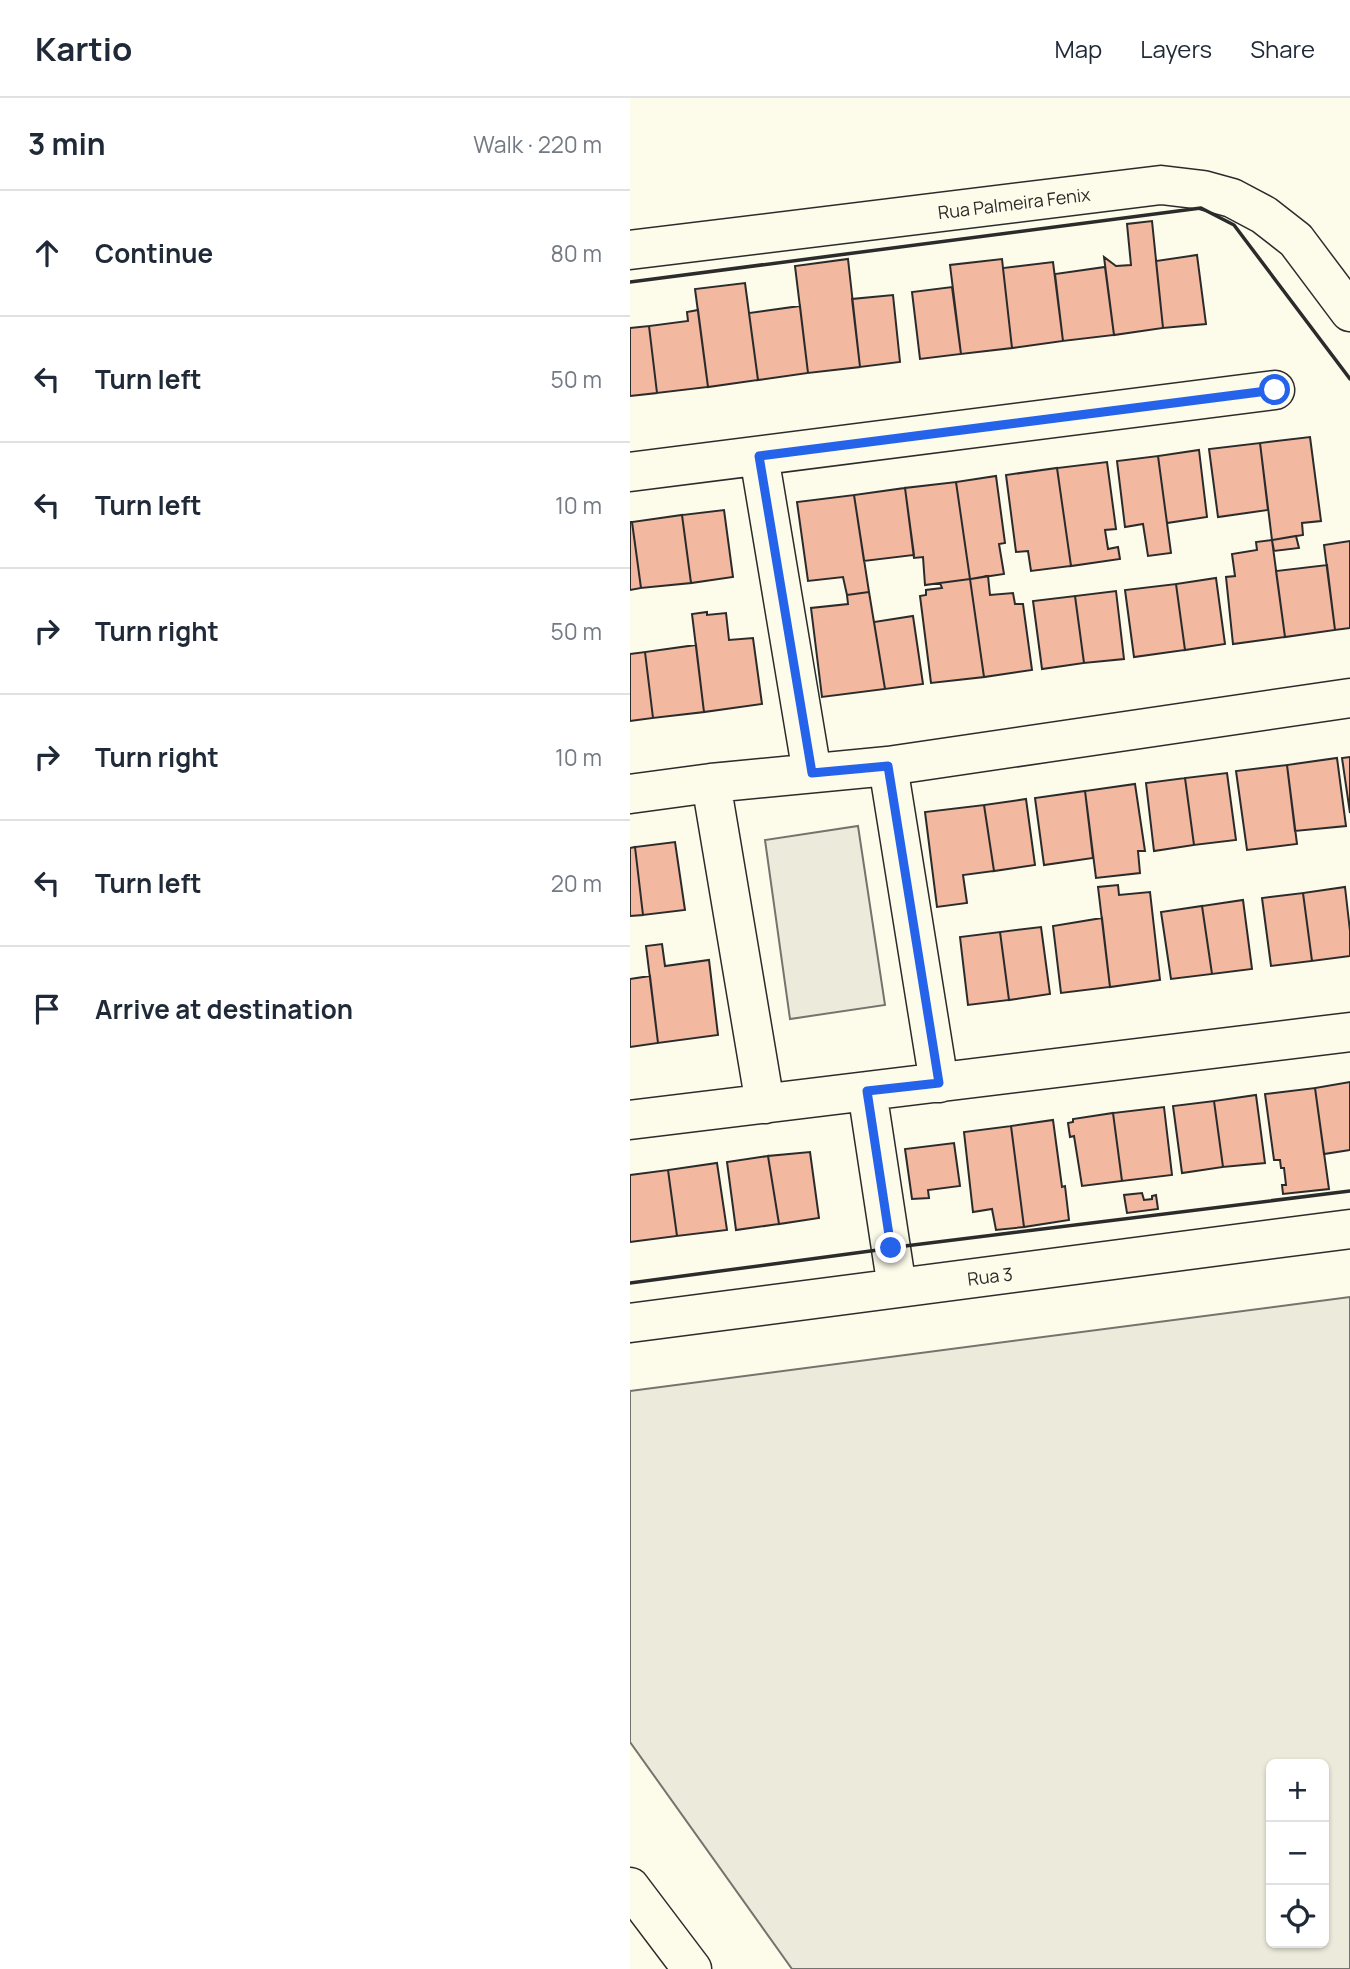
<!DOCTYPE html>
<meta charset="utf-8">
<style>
:root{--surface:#fff;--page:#f2f2f3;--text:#1f2937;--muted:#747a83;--line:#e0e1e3}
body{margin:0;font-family:Manrope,sans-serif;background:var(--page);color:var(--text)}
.controls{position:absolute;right:21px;bottom:21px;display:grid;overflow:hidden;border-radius:10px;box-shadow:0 2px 5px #0004}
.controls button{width:63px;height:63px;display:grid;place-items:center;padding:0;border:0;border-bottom:2px solid var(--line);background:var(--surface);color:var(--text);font:35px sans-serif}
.stop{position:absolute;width:21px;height:21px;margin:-16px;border:5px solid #2563eb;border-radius:50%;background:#fff}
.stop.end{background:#2563eb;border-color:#fff;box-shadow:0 2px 7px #0008}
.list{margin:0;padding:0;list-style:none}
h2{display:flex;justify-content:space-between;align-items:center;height:91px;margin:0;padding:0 28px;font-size:30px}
h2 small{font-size:23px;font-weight:400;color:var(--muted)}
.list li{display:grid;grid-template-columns:46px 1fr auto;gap:21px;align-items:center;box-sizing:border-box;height:126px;padding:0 28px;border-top:2px solid var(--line)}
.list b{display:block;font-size:26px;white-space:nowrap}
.list em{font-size:23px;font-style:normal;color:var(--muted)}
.icon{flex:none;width:38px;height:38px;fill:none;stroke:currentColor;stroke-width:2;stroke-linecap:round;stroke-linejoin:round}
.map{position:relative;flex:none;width:720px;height:1871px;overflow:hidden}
header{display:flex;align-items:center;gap:42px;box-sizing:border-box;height:98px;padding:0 35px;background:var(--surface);border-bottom:2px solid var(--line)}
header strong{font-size:33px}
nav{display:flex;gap:38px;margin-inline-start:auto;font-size:24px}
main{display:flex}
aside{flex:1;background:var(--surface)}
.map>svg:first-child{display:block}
.green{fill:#ecebdb;stroke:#74746e;stroke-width:2;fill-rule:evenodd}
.building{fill:#f2b8a0;stroke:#2b2b2b;stroke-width:2}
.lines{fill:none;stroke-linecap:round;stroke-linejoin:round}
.minor-casing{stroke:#2b2b2b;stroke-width:41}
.minor{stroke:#fdfbea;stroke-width:38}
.wall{stroke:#2b2b2b;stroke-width:3.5}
.route{stroke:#2563eb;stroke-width:9}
.labels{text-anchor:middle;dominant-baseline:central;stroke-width:5;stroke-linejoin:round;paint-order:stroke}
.street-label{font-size:18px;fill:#2b2b2b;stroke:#fdfbea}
</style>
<header>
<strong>Kartio</strong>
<nav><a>Map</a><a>Layers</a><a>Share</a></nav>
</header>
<main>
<aside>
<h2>3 min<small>Walk · 220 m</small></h2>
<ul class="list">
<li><svg class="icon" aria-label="ahead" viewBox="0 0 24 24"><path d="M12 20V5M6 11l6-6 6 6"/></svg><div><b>Continue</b></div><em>80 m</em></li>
<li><svg class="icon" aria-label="left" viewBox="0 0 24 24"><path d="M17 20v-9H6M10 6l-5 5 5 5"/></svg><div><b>Turn left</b></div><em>50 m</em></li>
<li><svg class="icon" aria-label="left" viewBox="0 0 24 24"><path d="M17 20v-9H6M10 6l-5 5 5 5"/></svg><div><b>Turn left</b></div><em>10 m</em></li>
<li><svg class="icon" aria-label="right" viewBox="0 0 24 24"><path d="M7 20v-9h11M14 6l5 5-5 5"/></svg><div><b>Turn right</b></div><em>50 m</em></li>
<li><svg class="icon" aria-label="right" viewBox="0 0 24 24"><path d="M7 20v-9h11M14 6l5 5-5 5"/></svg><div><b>Turn right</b></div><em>10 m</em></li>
<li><svg class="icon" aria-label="left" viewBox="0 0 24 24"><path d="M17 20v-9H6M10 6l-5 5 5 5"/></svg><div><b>Turn left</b></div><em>20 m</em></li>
<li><svg class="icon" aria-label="arrive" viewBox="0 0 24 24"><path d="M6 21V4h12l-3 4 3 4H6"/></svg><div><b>Arrive at destination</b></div></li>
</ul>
</aside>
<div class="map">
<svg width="720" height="1871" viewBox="0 0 720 1871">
<rect width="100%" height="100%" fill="#fdfbea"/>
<path class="green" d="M 228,728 L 255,907 L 160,921 L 135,742 Z
M 720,1199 L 720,1871 L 162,1871 L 0,1644 L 0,1293 ZM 694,1666 L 694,1845 L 641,1845 L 641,1666 Z"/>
<path class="building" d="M 522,123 L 533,230 L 484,237 L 474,159 L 486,168 L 501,167 L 497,126 Z
M 567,157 L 576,226 L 533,230 L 526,163 Z
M 218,161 L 230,269 L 178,275 L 165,168 Z
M 372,161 L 382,250 L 331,256 L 320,167 Z
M 423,164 L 433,243 L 382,250 L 373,170 Z
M 475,169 L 484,237 L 433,243 L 425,176 Z
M 115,185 L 128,282 L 78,289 L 65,191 Z
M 322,189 L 331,256 L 290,261 L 282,194 Z
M 263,197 L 270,264 L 230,269 L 222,201 Z
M 170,208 L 178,275 L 128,282 L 119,215 Z
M 68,212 L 78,289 L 27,295 L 19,228 L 58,223 L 57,214 Z
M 19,228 L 27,295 L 0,298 L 0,230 Z
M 680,339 L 691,423 L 672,425 L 673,437 L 642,442 L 630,345 Z
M 630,345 L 638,412 L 588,419 L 579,351 Z
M 569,352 L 577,419 L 537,425 L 528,358 Z
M 528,358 L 541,455 L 518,458 L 513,426 L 495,429 L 487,363 Z
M 477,364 L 486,431 L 475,432 L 478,451 L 488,449 L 490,461 L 441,468 L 427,370 Z
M 427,370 L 441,468 L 401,473 L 398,453 L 386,454 L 376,377 Z
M 366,378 L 375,445 L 369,446 L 374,476 L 340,481 L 326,384 Z
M 326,384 L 340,481 L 295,487 L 293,459 L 284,460 L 275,390 Z
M 275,390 L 284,457 L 234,463 L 224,397 Z
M 224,397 L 239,494 L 217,497 L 213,479 L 178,483 L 167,404 Z
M 94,412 L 103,479 L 61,485 L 52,417 Z
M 52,417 L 61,485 L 11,490 L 2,424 Z
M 0,424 L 2,424 L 11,490 L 0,492 Z
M 666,438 L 669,450 L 644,453 L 642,442 Z
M 642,442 L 655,539 L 603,546 L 596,479 L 605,478 L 602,456 L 627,452 L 626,444 Z
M 720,443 L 720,530 L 705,532 L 694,447 Z
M 697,467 L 705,532 L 655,539 L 646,473 Z
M 358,478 L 360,497 L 383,495 L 385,506 L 393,506 L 402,572 L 354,579 L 340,481 Z
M 586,480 L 595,546 L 555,552 L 546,486 Z
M 340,481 L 354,579 L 301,585 L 290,498 L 296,497 L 296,492 L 312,490 L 310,485 Z
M 546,486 L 555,552 L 504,559 L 495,492 Z
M 486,493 L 494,561 L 454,565 L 445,498 Z
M 239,494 L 255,591 L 192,599 L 181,510 L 218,506 L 217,497 Z
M 445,498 L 454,565 L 412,571 L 403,503 Z
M 77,514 L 77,517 L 96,515 L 99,542 L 123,540 L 132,606 L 74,614 L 62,516 Z
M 283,518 L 293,586 L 255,591 L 244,524 Z
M 66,547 L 74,614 L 23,620 L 15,554 Z
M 15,554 L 23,620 L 0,623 L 0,556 Z
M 720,659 L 720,715 L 712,660 Z
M 707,660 L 716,728 L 665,733 L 657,667 Z
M 657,667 L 667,746 L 617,752 L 606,673 Z
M 597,675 L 606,742 L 564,747 L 555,680 Z
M 555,680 L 564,747 L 524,753 L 516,685 Z
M 505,686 L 515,753 L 508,753 L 510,775 L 466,780 L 455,693 Z
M 455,693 L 463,760 L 414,767 L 405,700 Z
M 396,701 L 405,767 L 364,773 L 354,707 Z
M 354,707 L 364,773 L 333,777 L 337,805 L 307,809 L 295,714 Z
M 45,744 L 55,812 L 13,817 L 5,749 Z
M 5,749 L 13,817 L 0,818 L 0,750 Z
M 488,787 L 489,797 L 520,794 L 530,882 L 480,889 L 468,789 Z
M 715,789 L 720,833 L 720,858 L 682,863 L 673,795 Z
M 673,795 L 682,863 L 641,868 L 632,800 Z
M 613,802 L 622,871 L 582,876 L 572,808 Z
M 572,808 L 582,876 L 541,881 L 531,814 Z
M 472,820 L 480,889 L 431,895 L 423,828 Z
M 411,829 L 420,896 L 379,902 L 370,834 Z
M 370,834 L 379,902 L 338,907 L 330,839 Z
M 32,846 L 35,868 L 79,862 L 88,937 L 28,945 L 16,848 Z
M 20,878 L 28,945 L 0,949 L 0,881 Z
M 720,984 L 720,1052 L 694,1056 L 685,990 Z
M 685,990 L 699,1091 L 653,1096 L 652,1087 L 656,1087 L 654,1070 L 651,1070 L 650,1062 L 644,1062 L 635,996 Z
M 626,997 L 635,1065 L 593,1069 L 584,1003 Z
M 584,1003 L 593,1069 L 552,1075 L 543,1008 Z
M 534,1009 L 542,1077 L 492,1083 L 483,1015 Z
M 483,1015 L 492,1083 L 452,1088 L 444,1038 L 440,1039 L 438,1025 L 443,1024 L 443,1021 Z
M 423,1022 L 432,1089 L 435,1088 L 439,1122 L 394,1129 L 381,1028 Z
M 381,1028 L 394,1129 L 366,1132 L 362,1111 L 343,1114 L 334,1034 Z
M 324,1045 L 330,1088 L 298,1092 L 299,1100 L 282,1101 L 275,1051 Z
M 180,1054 L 189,1120 L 149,1126 L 138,1058 Z
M 138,1058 L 149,1126 L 106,1132 L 97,1064 Z
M 87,1065 L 97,1132 L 47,1138 L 38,1072 Z
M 38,1072 L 47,1138 L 0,1144 L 0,1077 Z
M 512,1095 L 514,1102 L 522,1101 L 522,1098 L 526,1097 L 528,1111 L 497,1115 L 494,1097 Z"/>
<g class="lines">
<g class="minor-casing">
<path id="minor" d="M 0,152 L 531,87 L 573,92 L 602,100 L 634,117 L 666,142 L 720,214
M 129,358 L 182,675
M 0,374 L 645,292
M 258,668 L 309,985
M 81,685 L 135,1006
M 0,696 L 81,685 L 258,668 L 720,600
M 237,993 L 267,1190
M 0,1022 L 720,934
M 0,1225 L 720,1131
M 0,1789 L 62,1871"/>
</g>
<use href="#minor" class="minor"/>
<path class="wall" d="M 0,184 L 571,110 L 604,127 L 720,281
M 275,1148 L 720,1093
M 0,1185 L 248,1152"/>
</g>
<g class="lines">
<path class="route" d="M 261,1150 L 237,993 L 309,985 L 258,668 L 182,675 L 129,358 L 645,292"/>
</g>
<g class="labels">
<g class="street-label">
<text transform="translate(384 105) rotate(-7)">Rua Palmeira Fenix</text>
<text transform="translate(360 1178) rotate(-7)">Rua 3</text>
</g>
</g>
</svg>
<div class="controls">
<button>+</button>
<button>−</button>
<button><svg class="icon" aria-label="locate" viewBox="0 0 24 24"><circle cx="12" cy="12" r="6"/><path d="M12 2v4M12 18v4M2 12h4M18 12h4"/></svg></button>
</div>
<div class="stop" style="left:645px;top:292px"></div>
<div class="stop end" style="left:261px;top:1150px"></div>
</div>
</main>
